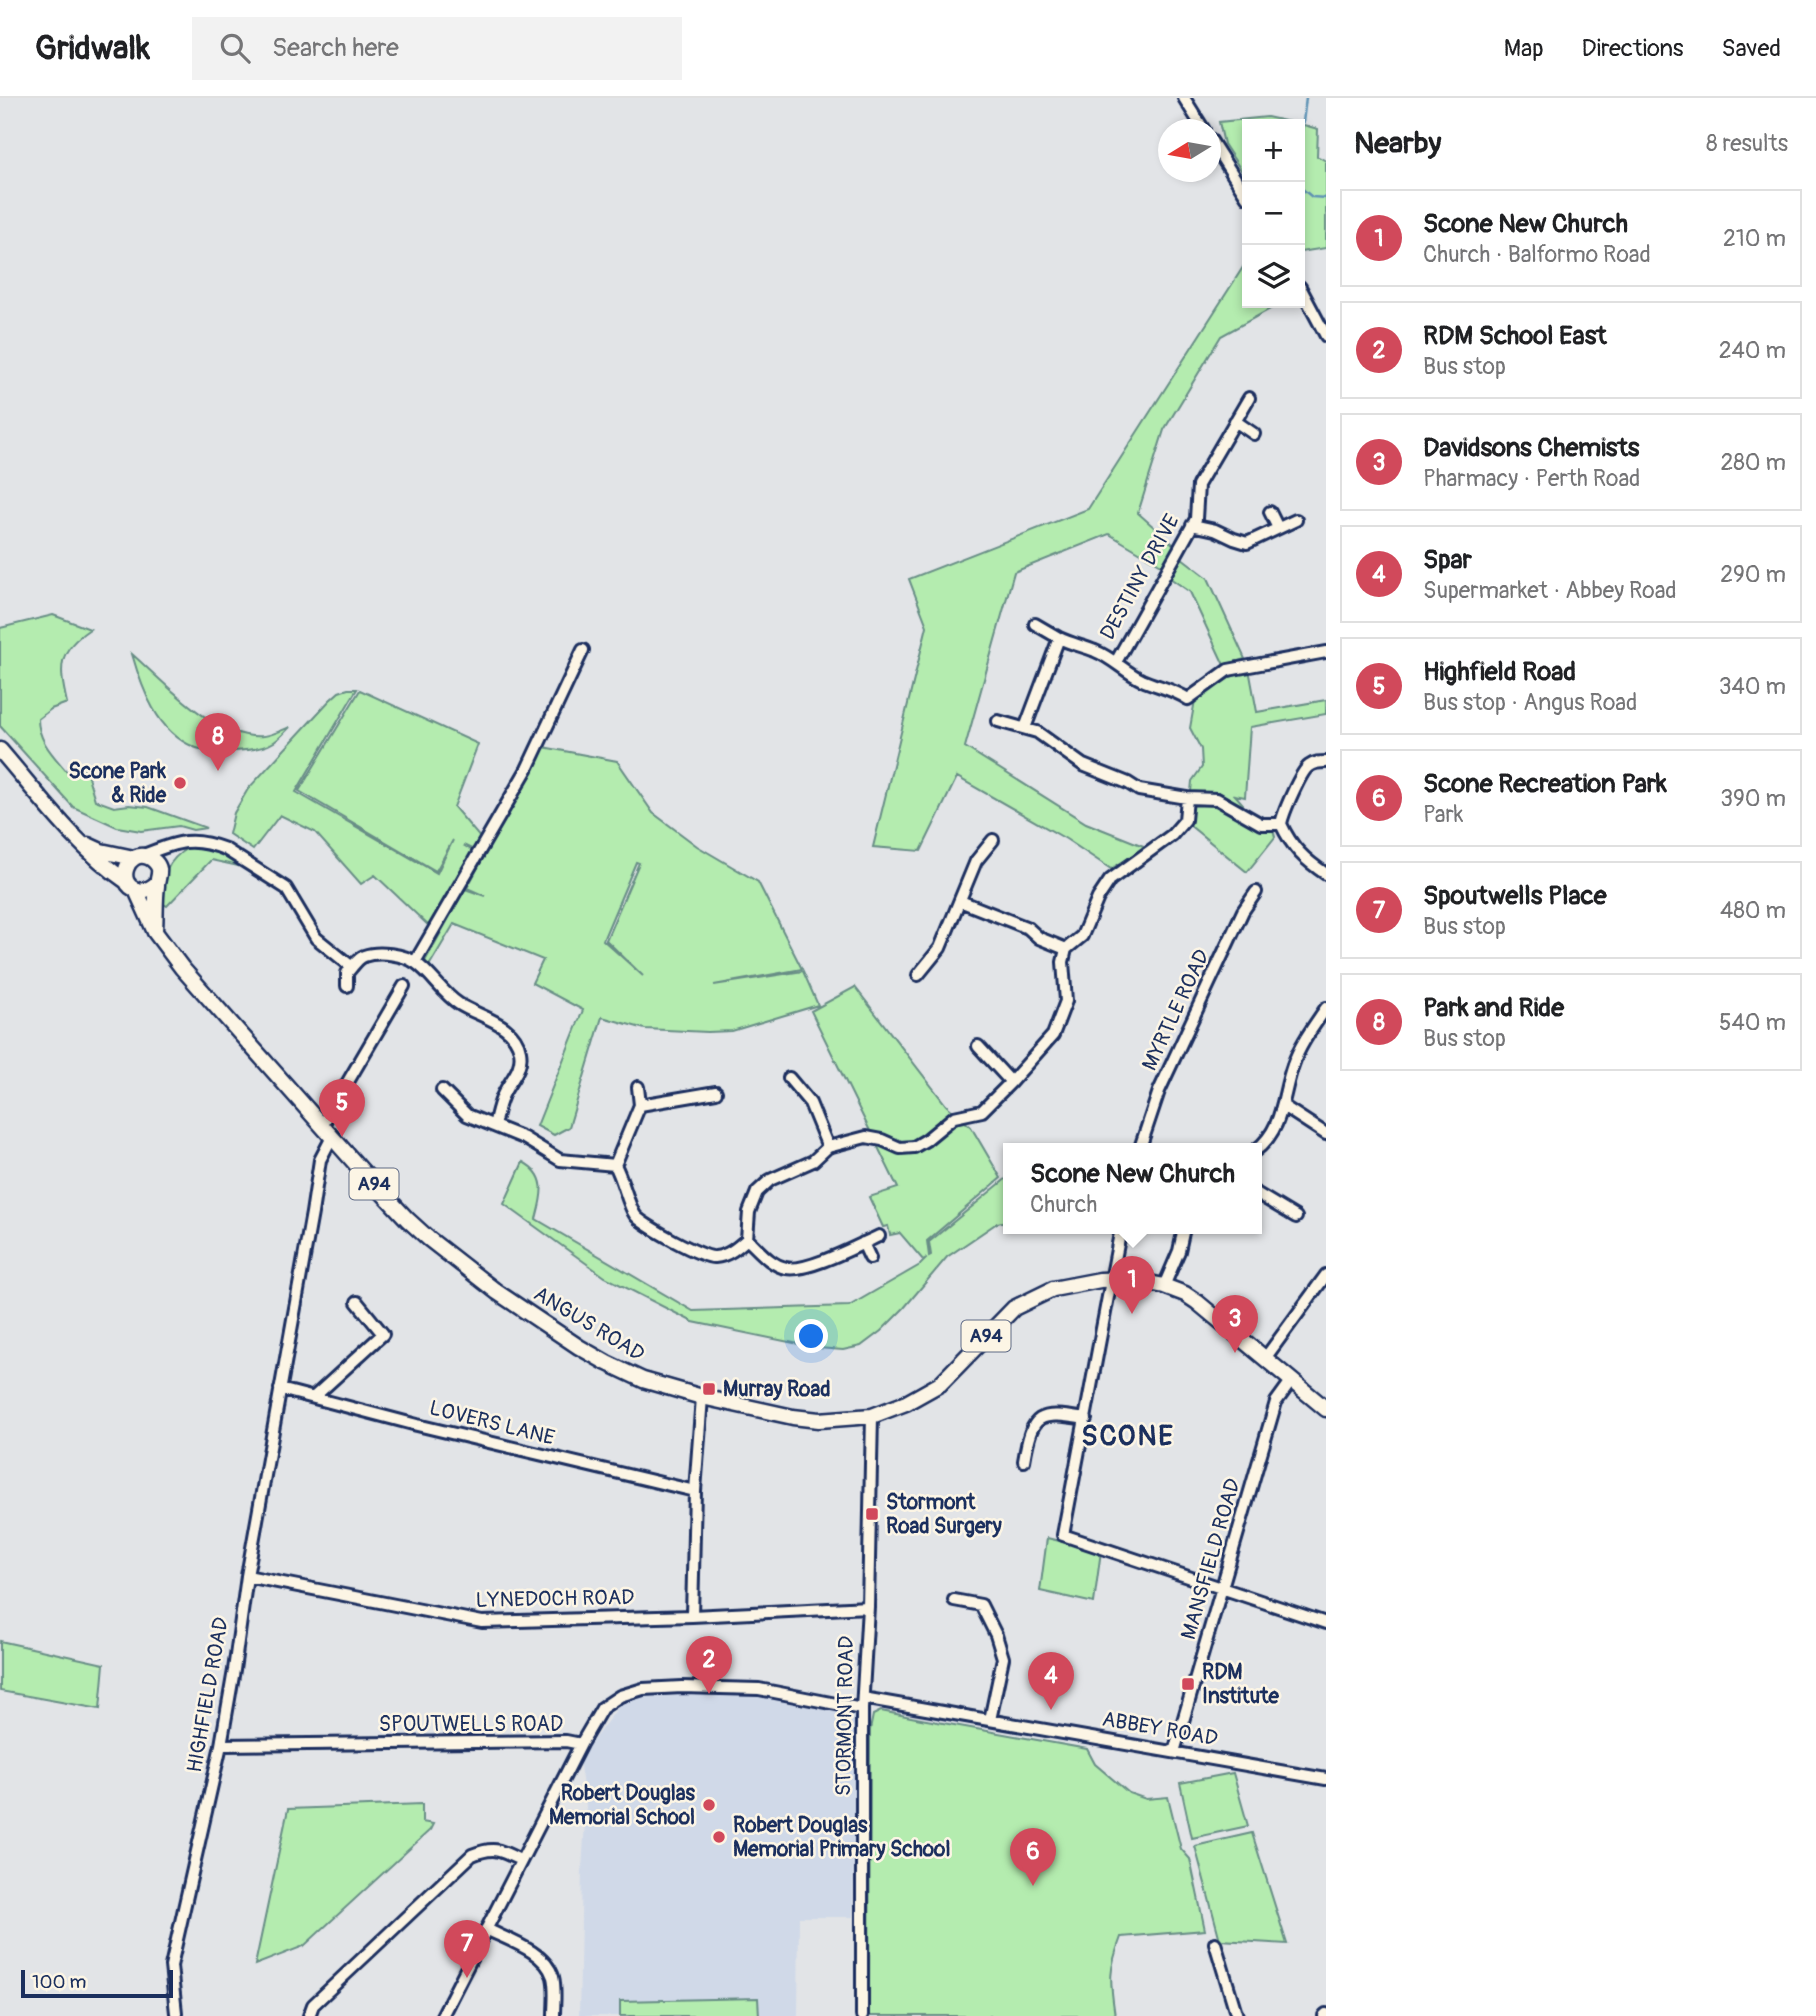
<!DOCTYPE html>
<meta charset="utf-8">
<style>
:root{--surface:#fff;--page:#f2f2f2;--text:#202124;--muted:#757577;--line:#e0e0e0;--accent:#d1495b}
body{margin:0;font-family:Pangolin,sans-serif;background:var(--page);color:var(--text)}
.controls{position:absolute;right:21px;top:21px;display:grid;overflow:hidden;border-radius:0px;box-shadow:0 4px 10px #0003}
.controls button{width:63px;height:63px;display:grid;place-items:center;padding:0;border:0;border-bottom:2px solid var(--line);background:var(--surface);color:var(--text);font:35px sans-serif}
.compass{position:absolute;left:1158px;top:21px;width:63px;height:63px;border-radius:50%;background:var(--surface);box-shadow:0 4px 10px #0003;rotate:259deg}
.scale{position:absolute;left:21px;bottom:18px;width:152px;box-sizing:border-box;padding-left:7px;border:4px solid #1b2f5e;border-top:0;font-size:19px;line-height:24px;white-space:nowrap;color:#1b2f5e;-webkit-text-stroke:5px #fcf5e5;paint-order:stroke}
.you{position:absolute;left:812px;top:1239px;width:24px;height:24px;margin:-18px;border:5px solid #fff;border-radius:50%;background:#1a73e8;box-shadow:0 0 0 10px #1a73e833}
.badge{display:grid;place-items:center;width:46px;height:46px;border-radius:50%;background:var(--accent);color:#fff;font-size:23px;font-weight:700}
.pin{position:absolute;translate:-50% -58px;filter:drop-shadow(0 2px 4px #0008)}
.pin::after{content:'';position:absolute;top:37px;width:24px;height:21px;background:inherit;clip-path:polygon(0 0,100% 0,50% 100%)}
.popup{position:absolute;left:1003px;top:1045px;width:259px;height:91px;box-sizing:border-box;display:grid;place-content:center;border-radius:0px;background:var(--surface);filter:drop-shadow(0 2px 5px #0005);font-size:23px;white-space:nowrap;color:var(--muted)}
.popup b{font-size:26px;color:var(--text)}
.popup::after{content:'';position:absolute;left:50%;top:100%;margin-left:-14px;border:14px solid transparent;border-top-color:var(--surface)}
.list{margin:0;padding:0;list-style:none}
h2{display:flex;justify-content:space-between;align-items:center;height:91px;margin:0;padding:0 28px;font-size:30px}
h2 small{font-size:23px;font-weight:400;color:var(--muted)}
.list li{display:grid;grid-template-columns:46px 1fr auto;gap:21px;align-items:center;box-sizing:border-box;height:98px;margin:0 14px 14px;padding:0 14px;border:2px solid var(--line);border-radius:0px}
.list b{display:block;font-size:26px;white-space:nowrap}
.list p{margin:0;font-size:23px;white-space:nowrap;color:var(--muted)}
.list em{font-size:23px;font-style:normal;color:var(--muted)}
.icon{flex:none;width:38px;height:38px;fill:none;stroke:currentColor;stroke-width:2;stroke-linecap:round;stroke-linejoin:round}
.map{position:relative;flex:none;width:1326px;height:1918px;overflow:hidden}
header{display:flex;align-items:center;gap:42px;box-sizing:border-box;height:98px;padding:0 35px;background:var(--surface);border-bottom:2px solid var(--line)}
header strong{font-size:33px}
nav{display:flex;gap:38px;margin-inline-start:auto;font-size:24px}
.search{width:490px;height:63px;background:var(--page);display:flex;align-items:center;gap:18px;box-sizing:border-box;padding:0 24px;border-radius:0px;color:var(--muted);font-size:26px}
main{display:flex}
aside{flex:1;background:var(--surface)}
.map>svg:first-child{display:block}
.built{fill:#d0d9e8}
.green{fill:#b4ecaf;stroke:#688e86;stroke-width:2;fill-rule:evenodd}
.lines{fill:none;stroke-linecap:round;stroke-linejoin:round}
.stream{stroke:#6194b6;stroke-width:2.5}
.minor-casing{stroke:#1b2f5e;stroke-width:16}
.major-casing{stroke:#1b2f5e;stroke-width:19}
.minor{stroke:#fcf5e5;stroke-width:10}
.major{stroke:#fcf5e5;stroke-width:14}
.poi-dot{fill:#d1495b;stroke:#fcf5e5;stroke-width:2.5}
.labels{text-anchor:middle;dominant-baseline:central;stroke-width:5;stroke-linejoin:round;paint-order:stroke}
.shield{fill:#fcf5e5;stroke:#5e6a86;stroke-width:2}
.shield-label{font-size:19px;font-weight:bold;fill:#1b2f5e}
.street-label{font-size:21px;fill:#1b2f5e;stroke:#fcf5e5}
.poi-label{font-size:21px;font-weight:bold;fill:#1b2f5e;stroke:#fcf5e5;text-anchor:start}
.district-label{font-size:28px;font-weight:bold;letter-spacing:2px;fill:#1b2f5e;stroke:#fcf5e5}
</style>
<header>
<strong>Gridwalk</strong>
<div class="search"><svg class="icon" aria-label="search" viewBox="0 0 24 24"><circle cx="10" cy="10" r="6"/><path d="M15 15l6 6"/></svg>Search here</div>
<nav><a>Map</a><a>Directions</a><a>Saved</a></nav>
</header>
<main>
<div class="map">
<svg width="1326" height="1918" viewBox="0 0 1326 1918">
<rect width="100%" height="100%" fill="#e2e4e7"/>
<filter id="ink" filterUnits="userSpaceOnUse"><feTurbulence type="fractalNoise" baseFrequency=".0143" numOctaves="2"/><feDisplacementMap in="SourceGraphic" scale="14" xChannelSelector="R" yChannelSelector="G"/><feConvolveMatrix kernelMatrix="1 2 1 2 8 2 1 2 1" color-interpolation-filters="sRGB"/></filter>
<g filter="url(#ink)">
<path class="built" d="M 659,1596 L 757,1597 L 856,1618 L 853,1819 L 799,1819 L 798,1918 L 579,1918 L 582,1771 L 586,1708 L 579,1661 L 619,1608 L 636,1600 Z"/>
<path class="green" d="M 1267,19 L 1299,26 L 1247,26 L 1247,81 L 1224,46 L 1219,24 Z
M 1300,26 L 1318,31 L 1317,58 L 1326,63 L 1326,150 L 1300,154 Z
M 1247,163 L 1247,205 L 1281,205 L 1221,238 L 1164,332 L 1138,415 L 1175,448 L 1163,468 L 1109,436 L 1014,474 L 965,649 L 1086,725 L 1146,749 L 1111,771 L 1066,741 L 957,679 L 921,753 L 873,749 L 927,528 L 909,481 L 1088,411 Z
M 1182,460 L 1208,480 L 1245,561 L 1224,567 L 1190,494 L 1170,480 Z
M 53,517 L 90,531 C 57,553 59,569 67,605 L 51,611 L 38,621 C 38,643 54,658 67,674 L 86,672 L 95,702 L 114,709 L 129,707 L 148,709 L 206,730 L 193,732 L 179,728 L 141,733 L 117,729 L 73,709 L 0,628 L 0,530 Z
M 132,556 C 165,585 216,643 264,638 C 273,637 282,632 290,629 C 285,634 280,640 274,644 C 262,652 240,653 226,653 C 216,653 203,653 194,649 C 157,634 142,591 132,556 Z
M 1249,571 L 1257,614 L 1326,602 L 1326,616 L 1250,629 L 1245,699 L 1235,697 L 1243,706 L 1241,721 L 1253,728 L 1273,731 L 1275,739 L 1247,774 L 1188,726 L 1192,683 L 1202,669 L 1201,651 L 1190,630 L 1195,602 L 1231,579 Z
M 348,591 L 357,591 L 296,694 L 437,775 L 453,742 L 436,773 L 299,693 L 360,592 L 478,646 L 454,709 L 482,742 L 476,753 L 463,747 L 476,755 L 432,831 L 375,777 L 361,786 L 315,734 L 280,717 L 253,752 L 229,736 L 234,715 L 248,691 L 330,602 L 339,594 Z
M 543,649 L 617,663 L 653,715 L 697,748 L 758,784 L 802,871 L 714,887 L 803,873 L 818,907 L 732,933 L 708,934 L 645,931 L 602,919 L 569,1029 L 554,1037 L 537,1028 L 583,912 L 532,885 L 543,862 L 454,826 L 429,868 L 424,865 L 465,791 L 485,798 L 467,790 ZM 636,764 L 639,765 L 606,842 L 643,878 L 603,842 Z
M 189,749 C 210,748 227,755 243,769 L 211,762 L 167,808 L 162,805 C 164,778 164,764 189,749 Z
M 855,889 L 946,1007 L 971,1029 L 1001,1080 L 927,1143 L 929,1158 L 931,1157 L 929,1144 L 1008,1079 L 1008,1123 L 997,1125 L 947,1159 L 904,1210 L 881,1233 L 861,1248 L 843,1252 L 818,1250 L 693,1224 L 605,1179 L 504,1106 L 523,1064 C 549,1078 542,1098 536,1121 L 693,1213 L 849,1208 L 920,1167 L 927,1160 L 923,1162 L 900,1135 L 890,1137 L 888,1128 L 883,1129 L 869,1099 L 898,1090 L 811,913 Z
M 1047,1440 L 1101,1453 L 1094,1505 L 1040,1493 Z
M 0,1543 L 104,1566 L 100,1611 L 0,1593 Z
M 881,1613 L 921,1621 L 1087,1651 L 1095,1666 L 1129,1695 L 1146,1701 L 1168,1699 L 1181,1751 L 1190,1761 L 1205,1832 L 1121,1839 C 1108,1873 1110,1883 1115,1918 L 869,1918 L 870,1632 L 873,1617 Z
M 1233,1675 L 1248,1728 L 1192,1740 L 1180,1685 Z
M 422,1706 L 422,1724 L 433,1726 L 430,1732 L 304,1848 L 255,1867 L 288,1711 Z
M 1252,1735 L 1287,1846 L 1220,1842 L 1195,1748 Z
M 758,1900 L 759,1918 L 620,1918 L 620,1903 Z"/>
<g class="lines">
<path class="stream" d="M 1300,49 L 1306,0
M 1300,89 L 1312,99 L 1326,100"/>
<g class="minor-casing">
<path id="minor" d="M 1184,0 L 1204,32
M 1210,41 L 1247,99
M 1300,189 L 1326,238
M 1235,323 L 1254,336
M 1270,414 L 1278,430
M 1192,427 L 1215,432 L 1234,441 L 1247,445 L 1296,422
M 1059,540 C 1071,546 1083,548 1095,553 C 1113,560 1125,574 1142,582 C 1158,589 1173,591 1188,601 L 1228,572 L 1326,554
M 1116,564 L 1196,421 L 1198,387 L 1249,300
M 998,623 L 1037,634 L 1083,667 L 1128,685 L 1139,692 L 1187,700 L 1217,701 L 1261,726 L 1281,726
M 1025,630 L 1059,540 L 1035,526
M 1326,664 C 1320,664 1314,664 1309,668 C 1301,673 1283,715 1281,726 C 1292,750 1305,762 1326,776
M 141,758 C 175,745 190,737 225,751 L 286,790 L 316,840 L 352,869 C 356,864 359,860 364,858 C 378,853 404,856 416,865 C 432,876 442,895 459,906 C 479,919 515,925 520,953 C 524,973 506,985 501,1002 C 498,1010 496,1019 494,1028 L 524,1040 L 560,1062 L 615,1067 C 623,1081 628,1107 635,1117 C 642,1127 704,1161 715,1159 C 728,1158 738,1149 747,1141 L 749,1114 L 757,1094 L 770,1082 L 813,1063 L 828,1049 L 866,1039 L 882,1042 L 900,1050 L 914,1049 L 926,1042 L 954,1019 L 982,1013 L 1011,984 L 1053,937 L 1066,903 L 1063,864 L 1066,851 L 1082,838 L 1098,800 L 1110,782 L 1172,737 L 1185,722 L 1187,700
M 960,803 L 1028,830 L 1039,840 L 1066,851
M 415,864 L 527,671 L 583,552
M 918,877 L 940,850 L 976,763 L 993,742
M 347,888 L 347,875 L 352,869
M 978,948 L 1011,984
M 789,980 L 810,1005 L 828,1049
M 638,989 L 640,1007
M 442,992 L 467,1017 L 494,1028
M 1283,1008 L 1326,1036
M 322,1028 L 404,888
M 1140,1050 L 1159,993 L 1243,813 L 1256,794
M 1256,1052 C 1284,1031 1282,997 1293,967 C 1300,946 1314,928 1326,910
M 615,1067 L 640,1007 L 716,994
M 1256,1095 L 1296,1119
M 1121,1130 L 1063,1437 L 1326,1525
M 747,1141 C 758,1151 770,1167 786,1170 C 806,1175 859,1147 879,1138
M 863,1145 L 870,1160
M 1164,1188 L 1179,1153 L 1184,1130
M 1266,1259 L 1326,1177
M 280,1291 L 417,1327 L 695,1393
M 314,1299 L 383,1236 L 357,1204
M 1024,1363 C 1032,1315 1038,1313 1086,1321
M 247,1478 L 482,1524 L 692,1518 L 868,1509
M 954,1502 L 981,1507 L 996,1537 L 1003,1560 L 990,1622
M 692,1518 L 695,1393 L 702,1299
M 863,1600 L 1326,1681
M 221,1647 L 566,1643 L 581,1646
M 1174,1654 L 1276,1304 L 1292,1282
M 486,1831 C 508,1842 545,1853 553,1879 C 556,1891 554,1905 554,1918
M 1215,1845 L 1237,1918
M 176,1915 L 171,1868 L 221,1647 L 234,1572 L 247,1478 L 312,1115 L 320,1062 L 332,1039
M 309,1918 L 313,1907 L 472,1757 C 494,1748 500,1752 520,1762
M 442,1918 L 581,1646 L 602,1610 L 620,1598 L 643,1591 L 682,1589 L 759,1591 L 862,1611
M 862,1918 L 862,1611 L 868,1509 L 872,1318
M 1324,1918 L 1326,1916"/>
</g>
<g class="major-casing">
<path id="major" d="M 0,652 C 38,696 78,751 126,783
M 88,747 L 101,753 L 134,760
M 136,792 L 155,834 L 182,870 L 363,1074 L 407,1121 L 429,1141 L 497,1194 L 579,1249 L 607,1265 L 643,1282 L 702,1299 L 793,1319 L 819,1322 L 872,1318 L 906,1305 L 940,1286 L 1014,1210 L 1053,1191 L 1100,1182 L 1130,1181 L 1164,1188 L 1185,1196 L 1197,1204 L 1326,1311
M 155,832 C 156,817 155,802 157,788 C 157,782 160,777 159,771 C 158,766 153,761 148,759 C 127,751 115,786 137,792 C 146,794 152,790 157,785"/>
</g>
<use href="#minor" class="minor"/>
<use href="#major" class="major"/>
</g>
</g>
<g class="poi-dot">
<circle cx="180" cy="685" r="7"/>
<rect x="702" y="1284" width="14" height="14" rx="3.5"/>
<rect x="865" y="1409" width="14" height="14" rx="3.5"/>
<rect x="1181" y="1579" width="14" height="14" rx="3.5"/>
<circle cx="709" cy="1707" r="7"/>
<circle cx="719" cy="1739" r="7"/>
</g>
<g class="labels">
<g class="shield">
<rect x="349.5" y="1070.5" width="49" height="31" rx="5"/>
<rect x="961.5" y="1222.5" width="49" height="31" rx="5"/>
</g>
<g class="shield-label">
<text x="374" y="1086">A94</text>
<text x="986" y="1238">A94</text>
</g>
<g class="street-label">
<text transform="translate(1140 479) rotate(-61)">DESTINY DRIVE</text>
<text transform="translate(1176 912) rotate(-65)">MYRTLE ROAD</text>
<text transform="translate(589 1226) rotate(31)">ANGUS ROAD</text>
<text transform="translate(492 1325) rotate(14)">LOVERS LANE</text>
<text transform="translate(1211 1461) rotate(-74)">MANSFIELD ROAD</text>
<text transform="translate(555 1501) rotate(-1)">LYNEDOCH ROAD</text>
<text transform="translate(208 1597) rotate(-80)">HIGHFIELD ROAD</text>
<text transform="translate(845 1618) rotate(-89)">STORMONT ROAD</text>
<text x="471" y="1626">SPOUTWELLS ROAD</text>
<text transform="translate(1160 1631) rotate(10)">ABBEY ROAD</text>
</g>
<g class="poi-label">
<text x="166" y="673" text-anchor="end">Scone Park<tspan x="166" dy="24">&amp; Ride</tspan></text>
<text x="723" y="1291">Murray Road</text>
<text x="886" y="1404">Stormont<tspan x="886" dy="24">Road Surgery</tspan></text>
<text x="1202" y="1574">RDM<tspan x="1202" dy="24">Institute</tspan></text>
<text x="695" y="1695" text-anchor="end">Robert Douglas<tspan x="695" dy="24">Memorial School</tspan></text>
<text x="733" y="1727">Robert Douglas<tspan x="733" dy="24">Memorial Primary School</tspan></text>
</g>
<g class="district-label">
<text x="1128" y="1338">SCONE</text>
</g>
</g>
</svg>
<div class="controls">
<button>+</button>
<button>−</button>
<button><svg class="icon" aria-label="layers" viewBox="0 0 24 24"><path d="M12 4l9 5-9 5-9-5zM3 14l9 5 9-5"/></svg></button>
</div>
<svg class="compass" viewBox="-18 -18 36 36"><path d="M0-13l5 13h-10z" fill="#e53935"/><path d="M0 13l5-13h-10z" fill="#757577"/></svg>
<div class="scale">100 m</div>
<div class="you"></div>
<div class="pin badge" style="left:1132px;top:1216px">1</div>
<div class="popup"><b>Scone New Church</b>Church</div>
<div class="pin badge" style="left:709px;top:1596px">2</div>
<div class="pin badge" style="left:1235px;top:1255px">3</div>
<div class="pin badge" style="left:1051px;top:1612px">4</div>
<div class="pin badge" style="left:342px;top:1039px">5</div>
<div class="pin badge" style="left:1033px;top:1788px">6</div>
<div class="pin badge" style="left:467px;top:1880px">7</div>
<div class="pin badge" style="left:218px;top:673px">8</div>
</div>
<aside>
<h2>Nearby<small>8 results</small></h2>
<ul class="list">
<li><span class="badge">1</span><div><b>Scone New Church</b><p>Church · Balformo Road</p></div><em>210 m</em></li>
<li><span class="badge">2</span><div><b>RDM School East</b><p>Bus stop</p></div><em>240 m</em></li>
<li><span class="badge">3</span><div><b>Davidsons Chemists</b><p>Pharmacy · Perth Road</p></div><em>280 m</em></li>
<li><span class="badge">4</span><div><b>Spar</b><p>Supermarket · Abbey Road</p></div><em>290 m</em></li>
<li><span class="badge">5</span><div><b>Highfield Road</b><p>Bus stop · Angus Road</p></div><em>340 m</em></li>
<li><span class="badge">6</span><div><b>Scone Recreation Park</b><p>Park</p></div><em>390 m</em></li>
<li><span class="badge">7</span><div><b>Spoutwells Place</b><p>Bus stop</p></div><em>480 m</em></li>
<li><span class="badge">8</span><div><b>Park and Ride</b><p>Bus stop</p></div><em>540 m</em></li>
</ul>
</aside>
</main>
